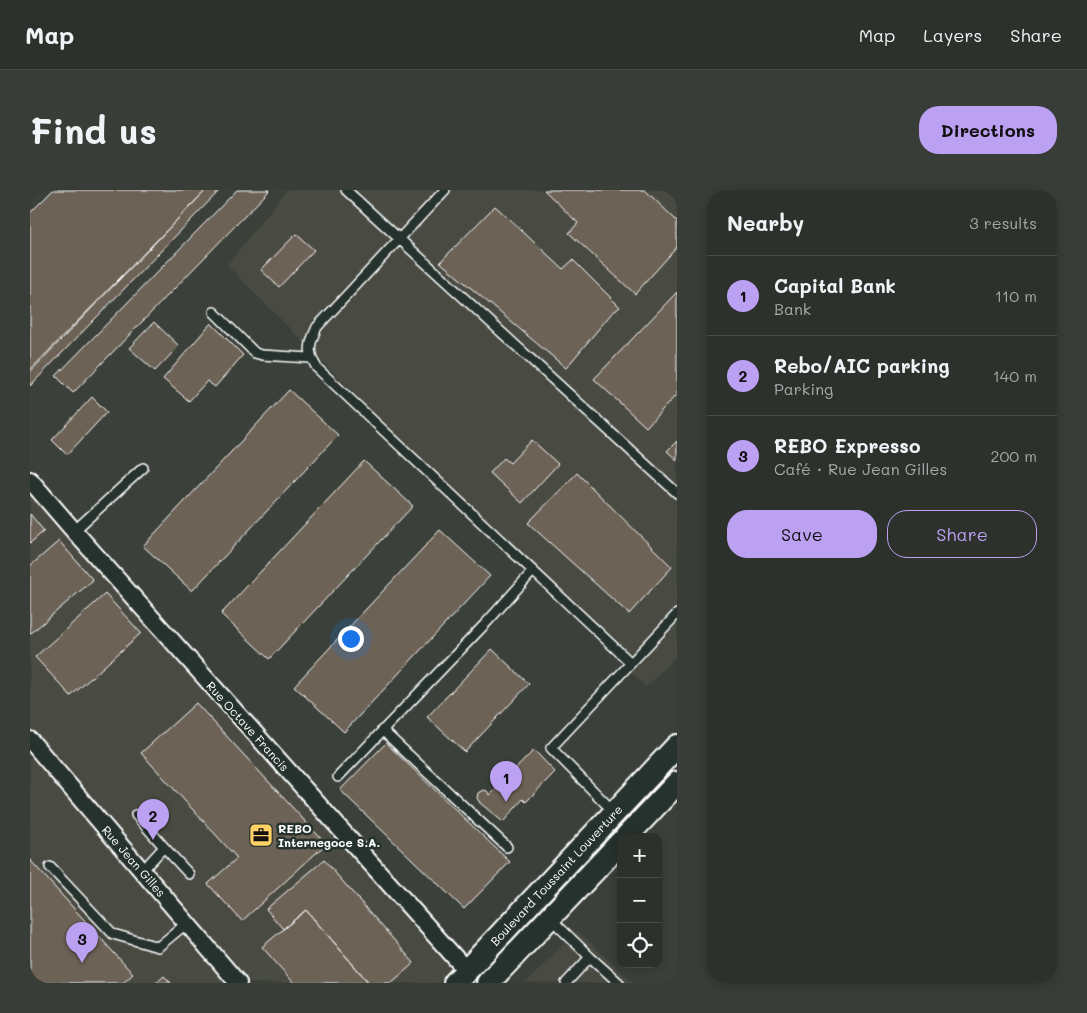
<!DOCTYPE html>
<meta charset="utf-8">
<style>
:root{--surface:#2c312c;--page:#383d38;--text:#f1f3f6;--muted:#a6a9a9;--line:#484c48;--accent:#bca0f2}
body{margin:0;font-family:Mali,sans-serif;background:var(--page);color:var(--text)}
.controls{position:absolute;right:15px;bottom:15px;display:grid;overflow:hidden;border-radius:10px;box-shadow:0 2px 12px #0003}
.controls button{width:45px;height:45px;display:grid;place-items:center;padding:0;border:0;border-bottom:1px solid var(--line);background:var(--surface);color:var(--text);font:25px sans-serif}
.you{position:absolute;left:320px;top:448px;width:18px;height:18px;margin:-12px;border:4px solid #fff;border-radius:50%;background:#1a73e8;box-shadow:0 0 0 8px #1a73e833}
.badge{display:grid;place-items:center;width:32px;height:32px;border-radius:50%;background:var(--accent);color:#111;font-size:16px;font-weight:700}
.pin{position:absolute;translate:-50% -41px;filter:drop-shadow(0 1px 2px #0008)}
.pin::after{content:'';position:absolute;top:26px;width:18px;height:15px;background:inherit;clip-path:polygon(0 0,100% 0,50% 100%)}
.list{margin:0;padding:0;list-style:none}
h2{display:flex;justify-content:space-between;align-items:center;height:65px;margin:0;padding:0 20px;font-size:21px}
h2 small{font-size:16px;font-weight:400;color:var(--muted)}
.list li{display:grid;grid-template-columns:32px 1fr auto;gap:15px;align-items:center;box-sizing:border-box;height:80px;padding:0 20px;border-top:1px solid var(--line)}
.list b{display:block;font-size:19px;white-space:nowrap}
.list p{margin:0;font-size:16px;white-space:nowrap;color:var(--muted)}
.list em{font-size:16px;font-style:normal;color:var(--muted)}
.actions{display:flex;gap:10px;padding:15px 20px}
.actions a{flex:1;padding:11px 0;border:1px solid var(--accent);border-radius:20px;text-align:center;font-size:18px;color:var(--accent)}
.actions .main{background:var(--accent);color:#111}
.icon{flex:none;width:28px;height:28px;fill:none;stroke:currentColor;stroke-width:2;stroke-linecap:round;stroke-linejoin:round}
.map{position:relative;flex:none;width:647px;height:793px;overflow:hidden;border-radius:20px}
header{display:flex;align-items:center;gap:30px;box-sizing:border-box;height:70px;padding:0 25px;background:var(--surface);border-bottom:1px solid var(--line)}
header strong{font-size:24px}
nav{display:flex;gap:28px;margin-inline-start:auto;font-size:18px}
.intro{display:flex;align-items:center;justify-content:space-between;box-sizing:border-box;height:120px;padding:0 30px}
h1{margin:0;font-size:35px}
.button{padding:12px 22px;border-radius:20px;background:var(--accent);color:#111;font-size:18px;font-weight:700}
main{display:flex;gap:30px;padding:0 30px}
aside{flex:1;background:var(--surface);border-radius:20px;box-shadow:0 2px 12px #0003}
.map>svg:first-child{display:block}
.built{fill:#4a4b43}
.building{fill:#6d6257;stroke:#fff}
.lines{fill:none;stroke-linecap:round;stroke-linejoin:round}
.lane-casing{stroke:#fff;stroke-width:12}
.street-casing{stroke:#fff;stroke-width:20}
.secondary-casing{stroke:#fff;stroke-width:26}
.lane{stroke:#26332d;stroke-width:9}
.street{stroke:#26332d;stroke-width:16}
.secondary{stroke:#26332d;stroke-width:22}
.labels{text-anchor:middle;dominant-baseline:central;stroke-width:5;stroke-linejoin:round;paint-order:stroke}
.street-label{font-size:12px;fill:#fff;stroke:#26332d}
.poi-label{font-size:12px;font-weight:bold;fill:#fff;stroke:#26332d;text-anchor:start}
</style>
<header>
<strong>Map</strong>
<nav><a>Map</a><a>Layers</a><a>Share</a></nav>
</header>
<div class="intro"><h1>Find us</h1><a class="button">Directions</a></div>
<main>
<div class="map">
<svg width="647" height="793" viewBox="0 0 647 793">
<rect width="100%" height="100%" fill="#3b413a"/>
<filter id="ink" filterUnits="userSpaceOnUse"><feTurbulence type="fractalNoise" baseFrequency=".02" numOctaves="2"/><feDisplacementMap in="SourceGraphic" scale="10" xChannelSelector="R" yChannelSelector="G"/><feConvolveMatrix kernelMatrix="1 2 1 2 8 2 1 2 1" color-interpolation-filters="sRGB"/></filter>
<g filter="url(#ink)">
<path class="built" d="M 257,0 L 647,0 L 647,465 L 616,497 L 197,75 Z
M 0,295 L 421,780 L 409,793 L 0,793 Z
M 547,740 L 603,793 L 496,793 Z"/>
<path class="building" d="M 23,0 L 176,0 L 0,180 L 0,23 Z
M 176,0 L 190,0 L 0,196 L 0,182 Z
M 207,0 L 240,0 L 43,203 L 26,186 Z
M 514,0 L 615,0 L 647,31 L 647,57 L 605,104 L 539,43 L 548,33 Z
M 465,16 L 533,79 L 543,70 L 590,117 L 581,124 L 536,178 L 410,72 Z
M 266,44 L 284,60 L 249,97 L 231,80 Z
M 647,102 L 647,204 L 616,237 L 564,189 Z
M 124,132 L 149,156 L 125,181 L 99,158 Z
M 181,133 L 213,165 L 185,197 L 177,191 L 159,211 L 133,189 Z
M 259,200 L 308,245 L 162,401 L 113,356 Z
M 62,207 L 77,222 L 37,265 L 22,250 Z
M 502,250 L 528,274 L 492,313 L 460,283 L 474,268 L 480,273 Z
M 647,251 L 647,270 L 637,261 Z
M 334,271 L 383,316 L 239,469 L 191,424 Z
M 547,283 L 642,377 L 599,424 L 498,333 Z
M 0,324 L 14,341 L 0,353 Z
M 410,340 L 460,386 L 314,542 L 264,496 Z
M 29,351 L 63,390 L 0,444 L 0,376 Z
M 75,404 L 111,443 L 41,506 L 5,467 Z
M 462,459 L 499,494 L 435,562 L 397,527 Z
M 166,513 L 296,654 L 212,731 L 178,694 L 207,668 L 111,563 Z
M 356,553 L 480,672 L 434,719 L 310,600 Z
M 504,560 L 525,582 L 496,612 L 493,609 L 473,632 L 450,613 L 447,608 L 448,603 L 453,600 L 457,601 L 460,605 Z
M 0,670 L 103,784 L 93,793 L 0,793 Z
M 294,670 L 384,773 L 361,793 L 339,793 L 276,720 L 253,739 L 236,719 Z
M 276,720 L 339,793 L 264,793 L 232,757 Z
M 134,786 L 141,793 L 126,793 Z"/>
<g class="lines">
<g class="lane-casing">
<path id="lane" d="M 316,0 L 647,303
M 415,0 L 287,137 C 279,154 277,162 287,178 L 601,473
M 184,122 L 225,163 L 232,165 L 280,168
M 44,341 L 113,278
M 352,540 L 477,657
M 308,587 L 457,432 L 503,381
M 584,622 L 521,558 L 647,424
M 106,625 L 134,657 L 112,681
M 134,657 L 159,684
M 20,677 L 83,744 L 128,757 L 157,733
M 520,728 L 560,767
M 536,793 L 560,767 L 589,793"/>
</g>
<g class="street-casing">
<path id="street" d="M 0,290 L 44,341 L 437,781
M 0,550 L 208,793"/>
</g>
<g class="secondary-casing">
<path id="secondary" d="M 596,647 L 647,593
M 425,793 L 647,556
M 458,793 L 591,652"/>
</g>
<use href="#lane" class="lane"/>
<use href="#street" class="street"/>
<use href="#secondary" class="secondary"/>
</g>
</g>
<defs>
<g id="office-square" transform="scale(1.25)"><rect x="-9" y="-9" width="18" height="18" rx="4" fill="#ffd166" stroke="#26332d"/><path d="M-6-3h4V-5.5h4V-3h4V5H-6ZM-1-4.5V-3h2v-1.5ZM-6 0V1H6V0Z" fill="#111"/></g>
</defs>
<g fill-rule="evenodd">
<use href="#office-square" x="231" y="645"/>
</g>
<g class="labels">
<g class="street-label">
<text transform="translate(218 536) rotate(48)">Rue Octave Francis</text>
<text transform="translate(104 671) rotate(49)">Rue Jean Gilles</text>
<text transform="translate(526 685) rotate(-47)">Boulevard Toussaint Louverture</text>
</g>
<g class="poi-label">
<text x="248" y="638">REBO<tspan x="248" dy="14">Internegoce S.A.</tspan></text>
</g>
</g>
</svg>
<div class="controls">
<button>+</button>
<button>−</button>
<button><svg class="icon" aria-label="locate" viewBox="0 0 24 24"><circle cx="12" cy="12" r="6"/><path d="M12 2v4M12 18v4M2 12h4M18 12h4"/></svg></button>
</div>
<div class="you"></div>
<div class="pin badge" style="left:476px;top:612px">1</div>
<div class="pin badge" style="left:123px;top:650px">2</div>
<div class="pin badge" style="left:52px;top:773px">3</div>
</div>
<aside>
<h2>Nearby<small>3 results</small></h2>
<ul class="list">
<li><span class="badge">1</span><div><b>Capital Bank</b><p>Bank</p></div><em>110 m</em></li>
<li><span class="badge">2</span><div><b>Rebo/AIC parking</b><p>Parking</p></div><em>140 m</em></li>
<li><span class="badge">3</span><div><b>REBO Expresso</b><p>Café · Rue Jean Gilles</p></div><em>200 m</em></li>
</ul>
<div class="actions"><a class="main">Save</a><a>Share</a></div>
</aside>
</main>
